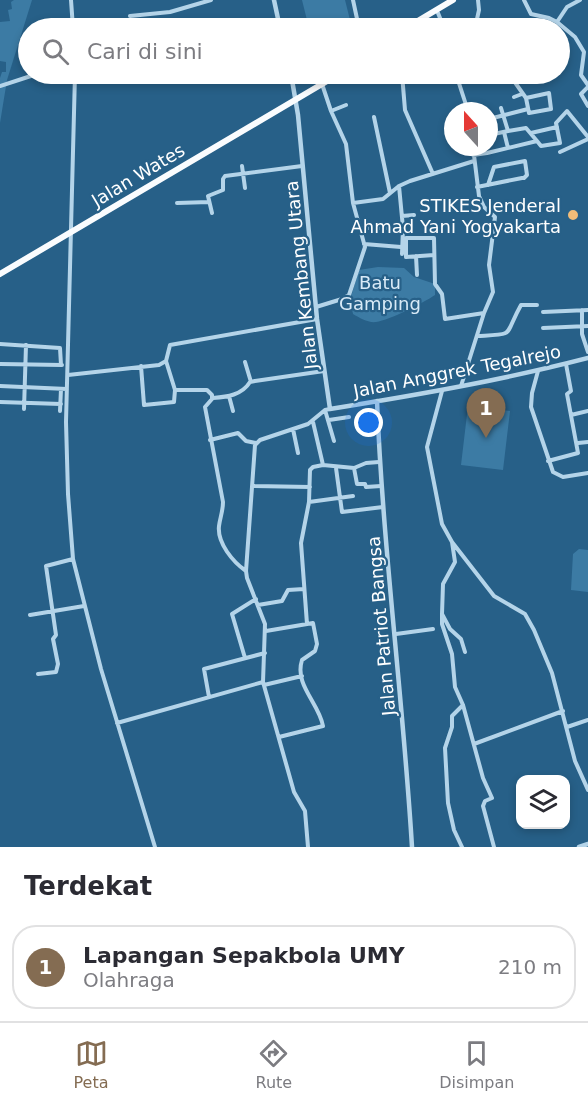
<!DOCTYPE html>
<html lang="id">
<style>
:root{--surface:#fff;--page:#f2f2f3;--text:#2b2b33;--muted:#7c7c81;--line:#e1e1e2;--accent:#846c52}
body{margin:0;font-family:"DejaVu Sans",sans-serif;background:var(--page);color:var(--text)}
.controls{position:absolute;right:18px;bottom:18px;display:grid;overflow:hidden;border-radius:12px;box-shadow:0 3px 9px #0003}
.controls button{width:54px;height:54px;display:grid;place-items:center;padding:0;border:0;border-bottom:2px solid var(--line);background:var(--surface);color:var(--text);font:30px sans-serif}
.compass{position:absolute;left:444px;top:102px;width:54px;height:54px;border-radius:50%;background:var(--surface);box-shadow:0 3px 9px #0003;rotate:339deg}
.you{position:absolute;left:369px;top:423px;width:21px;height:21px;margin:-15px;border:4px solid #fff;border-radius:50%;background:#1a73e8;box-shadow:0 0 0 9px #1a73e833}
.badge{display:grid;place-items:center;width:39px;height:39px;border-radius:50%;background:var(--accent);color:#fff;font-size:20px;font-weight:700}
.pin{position:absolute;translate:-50% -50px;filter:drop-shadow(0 2px 3px #0008)}
.pin::after{content:'';position:absolute;top:32px;width:21px;height:18px;background:inherit;clip-path:polygon(0 0,100% 0,50% 100%)}
.list{margin:0;padding:0;list-style:none}
h2{display:flex;justify-content:space-between;align-items:center;height:78px;margin:0;padding:0 24px;font-size:26px}
h2 small{font-size:20px;font-weight:400;color:var(--muted)}
.list li{display:grid;grid-template-columns:39px 1fr auto;gap:18px;align-items:center;box-sizing:border-box;height:84px;margin:0 12px 12px;padding:0 12px;border:2px solid var(--line);border-radius:24px}
.list b{display:block;font-size:22px;white-space:nowrap}
.list p{margin:0;font-size:20px;white-space:nowrap;color:var(--muted)}
.list em{font-size:20px;font-style:normal;color:var(--muted)}
.icon{flex:none;width:33px;height:33px;fill:none;stroke:currentColor;stroke-width:2;stroke-linecap:round;stroke-linejoin:round}
.map{position:relative;flex:none;width:588px;height:847px;overflow:hidden}
.search{position:absolute;background:var(--surface);box-shadow:0 3px 9px #0003;left:18px;right:18px;top:18px;height:66px;display:flex;align-items:center;gap:15px;box-sizing:border-box;padding:0 21px;border-radius:33px;color:var(--muted);font-size:22px}
.sheet{height:174px;background:var(--surface)}
nav{display:flex;justify-content:space-around;align-items:center;box-sizing:border-box;height:84px;border-top:2px solid var(--line);background:var(--surface);font-size:16px;color:var(--muted)}
nav a{display:grid;justify-items:center;gap:3px}
nav .on{color:var(--accent)}
.map>svg:first-child{display:block}
.green{fill:#3c7ba4}
.lines{fill:none;stroke-linecap:round;stroke-linejoin:round}
.minor{stroke:#b4d4e9;stroke-width:4}
.tertiary{stroke:#b4d4e9;stroke-width:4.5}
.trunk{stroke:#fafcfe;stroke-width:6}
.poi-dot{fill:#f1bc79;stroke:#276088;stroke-width:2}
.labels{text-anchor:middle;dominant-baseline:central;stroke-width:4.5;stroke-linejoin:round;paint-order:stroke}
.street-label{font-size:18px;fill:#fff;stroke:#276088}
.poi-label{font-size:18px;fill:#fff;stroke:#276088;text-anchor:end}
.park-label{font-size:18px;fill:#d8eaf7;stroke:#276088}
</style>
<div class="map">
<svg width="588" height="847" viewBox="0 0 588 847">
<rect width="100%" height="100%" fill="#276088"/>
<path class="green" d="M 14,0 L 32,0 L 7,80 L 0,123 L 0,78 L 2,72 L 6,72 L 6,62 L 0,61 L 0,22 L 10,21 L 8,10 L 12,9 L 11,2 Z
M 302,0 L 345,0 L 352,28 L 309,28 Z
M 378,267 L 404,268 L 414,277 L 435,284 L 435,295 C 423,303 390,320 376,322 C 368,323 360,318 353,314 L 350,300 L 359,270 Z
M 468,406 L 510,411 L 503,470 L 461,465 Z
M 579,549 L 588,550 L 588,592 L 571,590 L 573,554 Z"/>
<g class="lines">
<path class="minor" d="M 71,0 L 73,28
M 353,0 L 359,28
M 524,0 L 531,14 L 549,18 L 557,22 L 575,37 L 584,52 L 581,75 L 588,85
M 438,13 L 444,28
M 130,16 L 170,12 L 211,0
M 557,22 L 567,7 L 580,0
M 475,28 L 479,10 L 478,0
M 75,74 L 66,422 L 68,494 L 73,559 L 101,669 L 155,847
M 402,74 L 405,110 L 433,174
M 456,74 L 468,111
M 509,74 L 526,98 L 529,113 L 551,109 L 549,93 L 526,98
M 215,80 L 241,74
M 0,86 L 37,74
M 588,87 L 581,94 L 588,106
M 514,97 L 522,94
M 331,111 L 346,105
M 374,117 L 390,193
M 489,119 L 528,109
M 504,132 L 508,148
M 531,133 L 557,127
M 489,135 L 508,131
M 537,141 L 541,146 L 560,143 L 556,123 L 567,111 L 588,137
M 560,152 L 588,139
M 473,155 L 487,153 L 537,141 L 526,128 L 508,131 L 501,108
M 242,166 L 245,188
M 477,187 L 522,178 L 524,178 L 527,175 L 525,161 L 494,167 L 488,185
M 177,203 L 209,202
M 353,203 L 383,199 L 399,186 L 410,181 L 474,161
M 212,213 L 208,196 L 223,190 L 223,179 L 225,176 L 302,166
M 402,216 L 414,215
M 359,228 L 403,228 L 399,186
M 364,244 L 401,247
M 402,254 L 403,228
M 434,255 L 406,257 L 406,238 L 434,238 L 435,284 L 442,294 L 445,319 L 484,313
M 416,256 L 417,275
M 316,307 L 342,299 L 349,295 L 365,247 L 353,203 L 346,144 L 331,111 L 322,84
M 582,310 L 582,334 L 588,352
M 543,312 L 588,310
M 543,328 L 588,326
M 477,336 C 517,334 503,337 521,305 L 537,305
M 0,344 L 60,348 L 61,365
M 166,361 L 175,390 L 207,390 L 212,395 L 212,399 L 205,407 L 223,502 C 223,511 220,518 219,526 C 217,543 233,562 246,571
M 245,362 L 251,382
M 0,364 L 62,365
M 141,366 L 144,405 L 174,402 L 175,390
M 538,371 L 532,393 L 531,407 L 553,472 L 563,477 L 588,473
M 68,375 L 159,365 L 166,361 L 170,345 L 317,319
M 0,386 L 67,389
M 461,386 L 484,313 L 493,292 L 489,265 L 495,217 L 484,207 L 479,196 L 473,147
M 442,391 L 427,447 L 442,524 L 452,542 L 494,596 L 525,614 L 534,630 L 552,673 L 575,761 L 588,790
M 229,396 L 233,411
M 213,398 C 227,397 242,395 250,382 L 255,381 L 324,371
M 0,402 L 61,404
M 24,409 L 26,345
M 325,410 L 334,441
M 60,411 L 61,389
M 571,415 L 588,411
M 329,420 L 349,417
M 293,429 L 298,453
M 210,440 L 238,433 L 246,441 L 256,443
M 578,443 L 588,442
M 548,461 L 578,453 L 567,394 L 571,391 L 566,364
M 323,465 L 354,468 L 366,463 L 379,462
M 336,468 L 342,512 L 383,507
M 354,468 L 357,484 L 365,484 L 366,487 L 381,486
M 253,486 L 310,487
M 309,502 L 353,496
M 452,542 L 455,562 L 443,584 L 442,614 L 450,629 L 461,639 L 465,652
M 258,605 L 282,601 L 288,590 L 304,589
M 442,614 L 442,624 L 452,654 L 455,687 L 463,705 L 483,778 L 492,798 L 485,801 L 483,806 L 494,847
M 30,615 L 84,606
M 307,624 L 301,543 L 309,502 L 310,470 L 313,467 L 323,465 L 313,422
M 266,631 L 313,623 L 317,644 L 315,651 L 302,660 C 294,685 319,703 323,726 L 279,737
M 396,634 L 433,629
M 245,658 L 232,614 L 256,599
M 38,674 L 56,672 L 58,664 L 53,639 L 56,635 L 46,566 L 73,559
M 264,685 L 302,676
M 209,697 L 204,669 L 265,653
M 117,723 L 263,682
M 567,727 L 588,720
M 474,744 L 563,711
M 308,847 L 305,811 L 294,792 L 263,682 L 265,624 L 247,578 L 246,571 L 255,445 L 260,440 L 308,424 L 325,410 L 330,409
M 462,847 L 454,830 L 448,803 L 445,748 L 452,727 L 452,716 L 463,705"/>
<path class="tertiary" d="M 274,0 L 280,28
M 291,74 L 298,115 L 317,319 L 330,409 C 417,395 503,380 588,358
M 377,401 C 383,550 403,698 412,847
M 579,847 L 588,844"/>
<path class="trunk" d="M 406,28 L 453,0
M 0,274 L 339,74"/>
</g>
<circle class="poi-dot" cx="573" cy="215" r="6"/>
<g class="labels">
<g class="street-label">
<text transform="translate(138 175) rotate(-31)">Jalan Wates</text>
<text transform="translate(301 275) rotate(-96)">Jalan Kembang Utara</text>
<text transform="translate(457 371) rotate(-11)">Jalan Anggrek Tegalrejo</text>
<text transform="translate(381 626) rotate(-95)">Jalan Patriot Bangsa</text>
</g>
<g class="poi-label">
<text x="561" y="205">STIKES Jenderal<tspan x="561" dy="21">Ahmad Yani Yogyakarta</tspan></text>
</g>
<g class="park-label">
<text x="380" y="282">Batu<tspan x="380" dy="21">Gamping</tspan></text>
</g>
</g>
</svg>
<div class="controls">
<button><svg class="icon" aria-label="layers" viewBox="0 0 24 24"><path d="M12 4l9 5-9 5-9-5zM3 14l9 5 9-5"/></svg></button>
</div>
<svg class="compass" viewBox="-18 -18 36 36"><path d="M0-13l5 13h-10z" fill="#e53935"/><path d="M0 13l5-13h-10z" fill="#7c7c81"/></svg>
<div class="you"></div>
<div class="pin badge" style="left:486px;top:438px">1</div>
<div class="search"><svg class="icon" aria-label="search" viewBox="0 0 24 24"><circle cx="10" cy="10" r="6"/><path d="M15 15l6 6"/></svg>Cari di sini</div>
</div>
<section class="sheet">
<h2>Terdekat<small></small></h2>
<ul class="list">
<li><span class="badge">1</span><div><b>Lapangan Sepakbola UMY</b><p>Olahraga</p></div><em>210 m</em></li>
</ul>
</section>
<nav>
<a class="on"><svg class="icon" aria-label="map" viewBox="0 0 24 24"><path d="M3 6l6-2 6 2 6-2v14l-6 2-6-2-6 2zM9 4v14M15 6v14"/></svg>Peta</a>
<a><svg class="icon" aria-label="directions" viewBox="0 0 24 24"><path d="M12 3l9 9-9 9-9-9zM9 14v-3h6M13 9l2 2-2 2"/></svg>Rute</a>
<a><svg class="icon" aria-label="saved" viewBox="0 0 24 24"><path d="M7 4h10v16l-5-4-5 4z"/></svg>Disimpan</a>
</nav>
